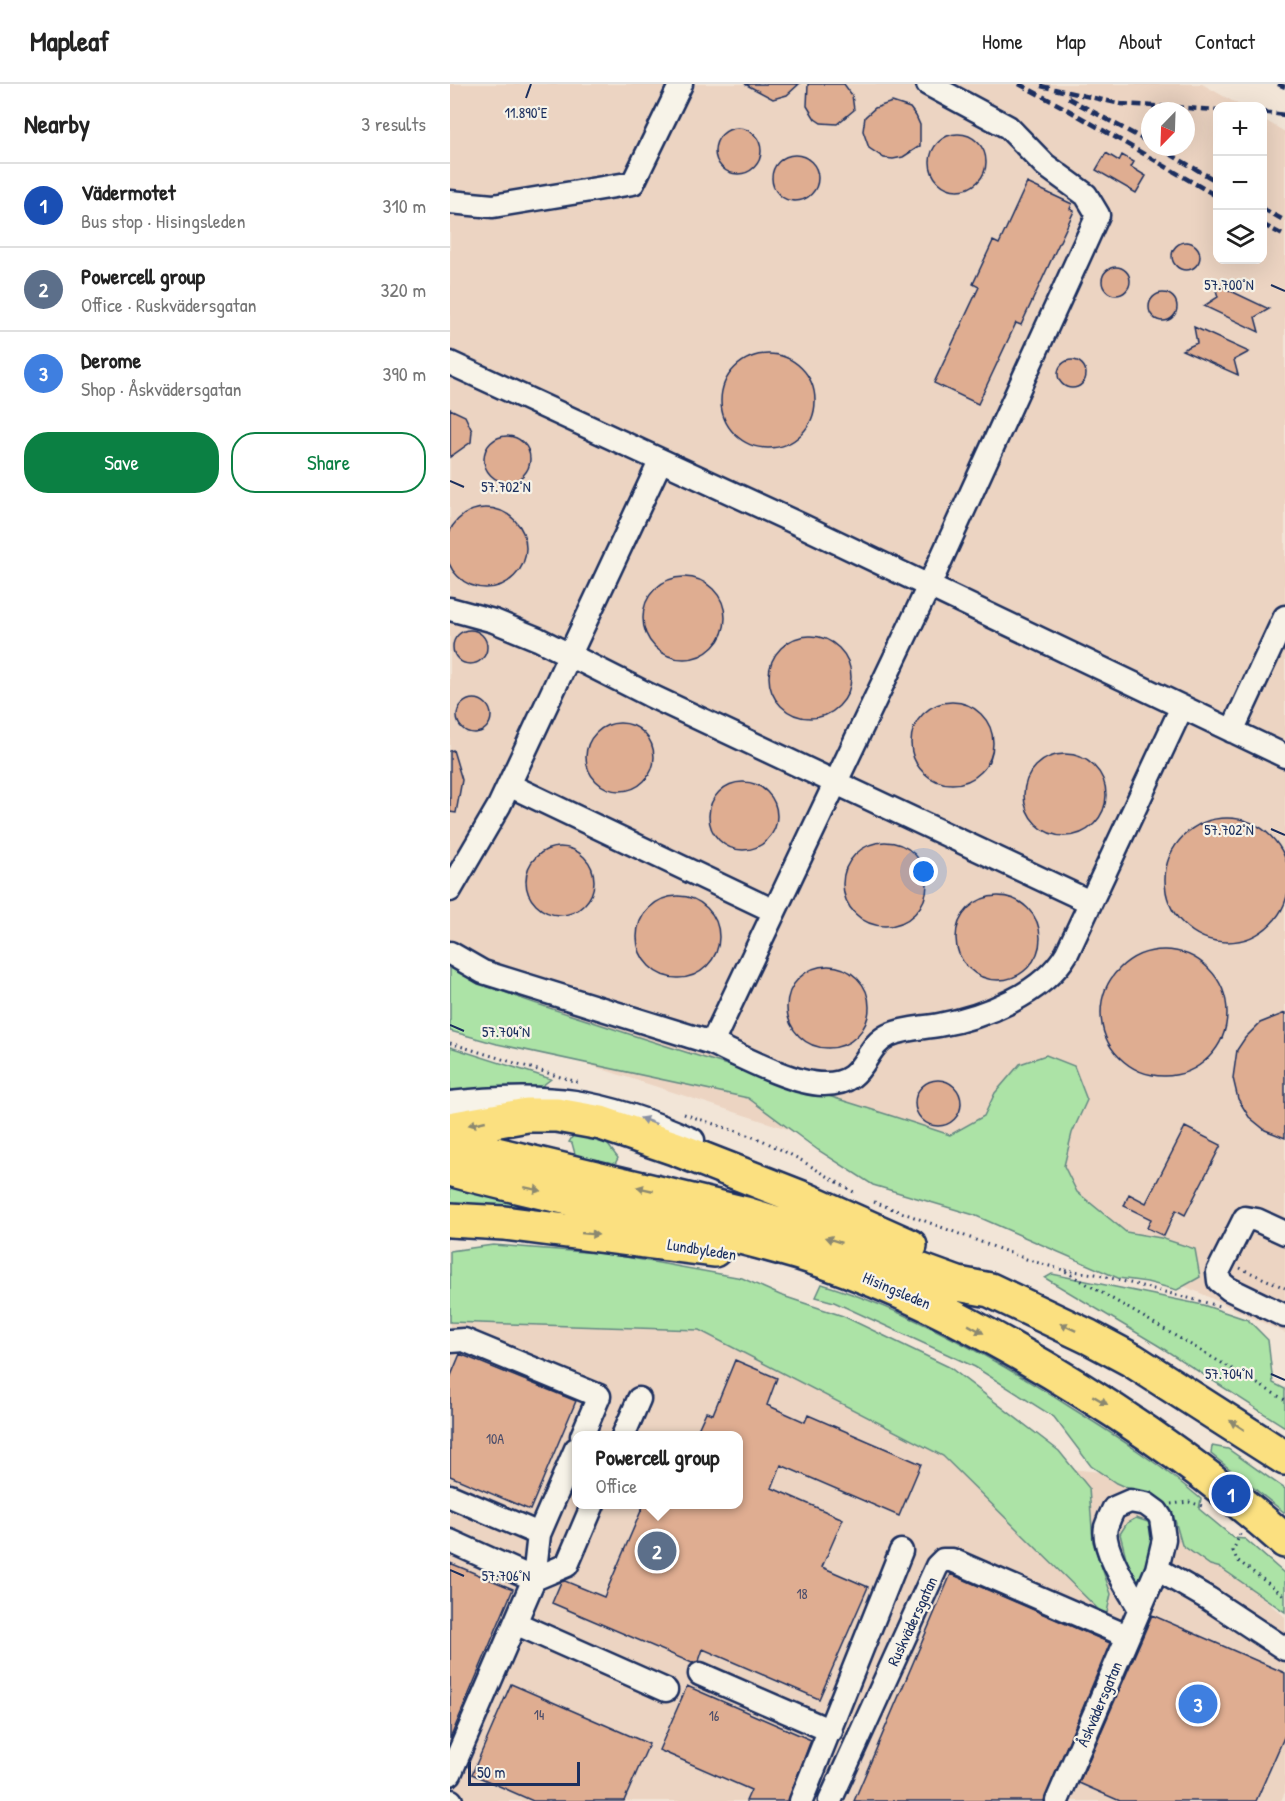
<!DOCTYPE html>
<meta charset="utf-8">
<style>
:root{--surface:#fff;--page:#f2f2f2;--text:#222;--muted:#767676;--line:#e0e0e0;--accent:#0b8043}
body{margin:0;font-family:"Patrick Hand",sans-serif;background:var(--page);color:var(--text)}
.controls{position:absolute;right:18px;top:18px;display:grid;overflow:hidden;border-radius:12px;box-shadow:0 6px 24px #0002}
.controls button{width:54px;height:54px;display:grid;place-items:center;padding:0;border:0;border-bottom:2px solid var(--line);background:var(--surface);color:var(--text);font:30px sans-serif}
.compass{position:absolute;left:691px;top:18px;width:54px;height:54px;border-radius:50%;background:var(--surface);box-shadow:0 6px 24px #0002;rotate:203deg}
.scale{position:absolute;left:18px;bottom:15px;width:112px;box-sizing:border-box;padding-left:6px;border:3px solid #1b2f5e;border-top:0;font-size:16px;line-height:21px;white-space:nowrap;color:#1b2f5e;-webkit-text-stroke:4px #f7f3e8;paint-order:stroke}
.you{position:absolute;left:474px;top:788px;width:21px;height:21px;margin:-15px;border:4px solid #fff;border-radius:50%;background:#1a73e8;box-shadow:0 0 0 9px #1a73e833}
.badge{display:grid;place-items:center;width:39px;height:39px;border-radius:50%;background:var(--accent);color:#fff;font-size:20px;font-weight:700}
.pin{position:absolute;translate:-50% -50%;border:3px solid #fff;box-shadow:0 2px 6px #0006}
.popup{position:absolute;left:122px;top:1347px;width:171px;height:78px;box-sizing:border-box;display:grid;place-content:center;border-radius:12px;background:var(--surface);filter:drop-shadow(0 2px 4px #0005);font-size:20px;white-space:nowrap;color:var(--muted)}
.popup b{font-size:22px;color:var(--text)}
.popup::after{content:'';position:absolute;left:50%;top:100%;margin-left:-12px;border:12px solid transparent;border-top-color:var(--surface)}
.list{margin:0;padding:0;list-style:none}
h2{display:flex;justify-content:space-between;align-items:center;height:78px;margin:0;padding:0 24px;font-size:26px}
h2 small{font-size:20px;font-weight:400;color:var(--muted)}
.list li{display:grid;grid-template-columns:39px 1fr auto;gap:18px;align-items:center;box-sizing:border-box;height:84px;padding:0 24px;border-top:2px solid var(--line)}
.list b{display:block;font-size:22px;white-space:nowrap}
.list p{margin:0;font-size:20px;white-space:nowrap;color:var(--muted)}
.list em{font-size:20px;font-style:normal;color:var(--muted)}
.actions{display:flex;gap:12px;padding:18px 24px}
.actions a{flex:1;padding:14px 0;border:2px solid var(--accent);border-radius:24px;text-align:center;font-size:21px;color:var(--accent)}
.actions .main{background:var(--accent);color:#fff}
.icon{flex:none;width:33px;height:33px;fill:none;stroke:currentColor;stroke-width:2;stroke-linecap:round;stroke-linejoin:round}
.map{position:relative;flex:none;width:835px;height:1717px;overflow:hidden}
header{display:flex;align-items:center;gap:36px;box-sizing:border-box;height:84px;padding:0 30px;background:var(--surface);border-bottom:2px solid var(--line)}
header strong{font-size:28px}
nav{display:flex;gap:33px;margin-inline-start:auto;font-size:21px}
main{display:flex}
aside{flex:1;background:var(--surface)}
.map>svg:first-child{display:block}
.built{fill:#ecd4c2;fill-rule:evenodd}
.green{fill:#ace3a6;stroke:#648982;stroke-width:1.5}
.building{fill:#dfad91;stroke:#1b2f5e;stroke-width:1.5}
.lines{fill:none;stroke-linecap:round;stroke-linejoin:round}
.minor-casing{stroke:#1b2f5e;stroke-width:27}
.highway-casing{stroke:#1b2f5e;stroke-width:38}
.path{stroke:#1b2f5e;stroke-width:3;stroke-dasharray:1.5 4.5;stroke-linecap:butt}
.minor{stroke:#f7f3e8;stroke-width:22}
.highway{stroke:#fbe080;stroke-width:33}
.rail{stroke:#1b2f5e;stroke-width:4.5;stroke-dasharray:9 4.5;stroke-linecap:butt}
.oneway{fill:#8991a3}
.oneway2{fill:#8b886f}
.ticks{fill:none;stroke:#1b2f5e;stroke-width:2}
.labels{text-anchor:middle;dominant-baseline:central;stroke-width:4.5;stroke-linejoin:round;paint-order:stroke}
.number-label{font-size:14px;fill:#4c4e6b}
.street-label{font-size:16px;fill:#1b2f5e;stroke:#f7f3e8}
.ticks-label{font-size:15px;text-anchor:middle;fill:#1b2f5e;stroke:#f7f3e8;stroke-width:4.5;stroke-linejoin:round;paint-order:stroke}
</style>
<header>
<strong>Mapleaf</strong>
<nav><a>Home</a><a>Map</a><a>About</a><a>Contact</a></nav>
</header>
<main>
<aside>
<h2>Nearby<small>3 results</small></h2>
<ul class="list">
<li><span class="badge" style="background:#1a4fb4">1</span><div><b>Vädermotet</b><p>Bus stop · Hisingsleden</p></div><em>310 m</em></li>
<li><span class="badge" style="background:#5c6f8a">2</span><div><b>Powercell group</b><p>Office · Ruskvädersgatan</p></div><em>320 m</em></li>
<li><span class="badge" style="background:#3f7fe0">3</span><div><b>Derome</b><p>Shop · Åskvädersgatan</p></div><em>390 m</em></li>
</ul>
<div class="actions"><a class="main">Save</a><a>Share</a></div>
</aside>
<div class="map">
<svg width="835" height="1717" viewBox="0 0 835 1717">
<rect width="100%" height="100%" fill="#f2e5d7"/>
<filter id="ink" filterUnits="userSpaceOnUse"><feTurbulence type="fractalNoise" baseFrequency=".0167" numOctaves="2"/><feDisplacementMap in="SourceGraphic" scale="12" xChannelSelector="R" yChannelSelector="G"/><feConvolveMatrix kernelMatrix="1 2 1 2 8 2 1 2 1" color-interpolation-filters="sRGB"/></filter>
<g filter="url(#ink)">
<path class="built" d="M 0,0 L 752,0 L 791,22 L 768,22 L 768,176 L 812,176 L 813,35 L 835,48 L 835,1249 L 748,1208 L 362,1053 L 0,936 ZM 700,27 L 736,27 L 736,63 L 700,63 Z
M 0,1238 L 249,1246 L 493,1372 L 670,1390 L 835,1533 L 835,1708 L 831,1717 L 0,1717 ZM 126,1352 L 288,1352 L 288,1420 L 126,1420 Z"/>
<path class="green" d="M 0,880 C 44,910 101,924 152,941 C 267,980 385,1012 500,1051 L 534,1032 L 545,1009 L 570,980 L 596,971 L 624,982 L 637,1016 L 622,1049 L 614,1082 L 627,1108 L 676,1148 L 711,1154 L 745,1165 L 750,1193 L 727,1206 L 697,1198 L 668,1194 L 524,1131 L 423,1101 L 368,1066 L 298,1014 L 47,960 L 0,947 Z
M 0,963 L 101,995 L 88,1005 L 0,1010 Z
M 124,1050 L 155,1057 L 168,1074 L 164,1082 L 138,1076 L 125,1070 L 122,1059 L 119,1058 Z
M 0,1098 L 118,1126 L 115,1138 L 0,1128 Z
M 43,1161 L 159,1170 L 292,1194 L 330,1211 L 393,1232 L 499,1283 L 609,1367 L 639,1404 L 643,1458 L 661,1510 L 656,1533 L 493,1372 L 249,1246 L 0,1238 L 0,1167 Z
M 602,1190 L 753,1221 L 798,1236 L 818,1256 L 823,1299 L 835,1305 L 835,1343 L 709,1262 L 595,1194 Z
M 372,1200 C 460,1227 543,1274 620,1323 C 666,1352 710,1380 751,1415 L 749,1425 L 784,1454 L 795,1455 L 835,1490 L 835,1528 L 771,1484 L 760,1481 L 732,1461 L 725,1436 L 709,1418 L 666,1399 L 641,1382 L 604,1333 L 525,1283 L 384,1218 L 366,1213 Z
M 762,1362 L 778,1365 L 835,1405 L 835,1429 L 761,1370 Z
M 686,1434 L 698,1438 C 711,1458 696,1482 688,1502 L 680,1489 L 670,1450 L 677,1439 Z"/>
<path class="building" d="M 295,0 L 349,0 L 337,11 L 323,15 Z
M 358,0 L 394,0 L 402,11 L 404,26 L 387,40 L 371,39 L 365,35 L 357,22 Z
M 442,18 L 460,24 L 466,32 L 470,41 L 470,62 L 453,73 L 443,75 L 434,74 L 419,64 L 413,47 L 415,33 L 425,24 Z
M265 67a23 23 0 1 1 46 0a23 23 0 1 1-46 0Z
M480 78a28 28 0 1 1 56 0a28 28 0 1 1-56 0Z
M 656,69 L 669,77 L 672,71 L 684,78 L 681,83 L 696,92 L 686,109 L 646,86 Z
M322 94a23 23 0 1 1 46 0a23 23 0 1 1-46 0Z
M 577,99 L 622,120 L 620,125 L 624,127 L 571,241 L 566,239 L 528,320 L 484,299 L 529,203 L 523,200 L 543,157 L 549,160 Z
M722 172a14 14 0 1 1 28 0a14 14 0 1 1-28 0Z
M652 197a14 14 0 1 1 28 0a14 14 0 1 1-28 0Z
M 764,199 L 819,225 L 805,233 L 809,248 L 754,222 L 768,213 Z
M699 223a14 14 0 1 1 28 0a14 14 0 1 1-28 0Z
M 744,243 L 799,268 L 784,276 L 788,291 L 732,266 L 747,259 Z
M271 317a47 47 0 1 1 94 0a47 47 0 1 1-94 0Z
M608 290a14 14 0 1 1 28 0a14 14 0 1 1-28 0Z
M 0,325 L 15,332 L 22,347 L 21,358 L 0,373 Z
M34 375a23 23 0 1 1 46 0a23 23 0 1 1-46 0Z
M-4 464a40 40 0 1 1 80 0a40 40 0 1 1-80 0Z
M193 534a41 41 0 1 1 82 0a41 41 0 1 1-82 0Z
M3 563a17 17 0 1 1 34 0a17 17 0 1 1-34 0Z
M319 593a41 41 0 1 1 82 0a41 41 0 1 1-82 0Z
M7 632a17 17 0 1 1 34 0a17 17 0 1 1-34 0Z
M461 659a41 41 0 1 1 82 0a41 41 0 1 1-82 0Z
M136 673a34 34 0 1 1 68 0a34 34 0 1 1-68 0Z
M 3,666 L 12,696 L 6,729 L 0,728 L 0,667 Z
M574 711a41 41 0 1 1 82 0a41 41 0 1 1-82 0Z
M259 732a34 34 0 1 1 68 0a34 34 0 1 1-68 0Z
M715 796a62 62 0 1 1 124 0a62 62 0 1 1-124 0Z
M393 800a42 42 0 1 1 84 0a42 42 0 1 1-84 0Z
M76 797a34 34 0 1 1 68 0a34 34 0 1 1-68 0Z
M187 853a41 41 0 1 1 82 0a41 41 0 1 1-82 0Z
M506 854a42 42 0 1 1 84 0a42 42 0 1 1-84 0Z
M651 929a63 63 0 1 1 126 0a63 63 0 1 1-126 0Z
M337 923a41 41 0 1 1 82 0a41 41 0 1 1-82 0Z
M 835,929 L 835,1054 L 815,1046 L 799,1033 L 788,1015 L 783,994 L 787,966 L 795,954 L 810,939 Z
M465 1019a23 23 0 1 1 46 0a23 23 0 1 1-46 0Z
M 735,1043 L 771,1061 L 735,1131 L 726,1126 L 714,1152 L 697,1144 L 701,1135 L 674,1122 L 679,1110 L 696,1119 Z
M 10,1270 L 126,1317 L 80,1426 L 0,1392 L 0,1294 Z
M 285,1276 L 327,1294 L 317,1321 L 355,1338 L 358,1331 L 471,1380 L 449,1432 L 331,1381 L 322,1404 L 393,1435 L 372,1483 L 418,1503 L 369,1615 L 253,1565 L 249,1577 L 242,1579 L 102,1519 L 111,1498 L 115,1497 L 154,1513 L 194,1420 L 288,1420 L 288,1352 L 245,1352 L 256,1328 L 263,1330 Z
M 0,1479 L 63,1505 L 0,1655 Z
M 501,1490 L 660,1559 L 594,1717 L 404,1717 Z
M 702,1531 L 835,1589 L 835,1651 L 806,1717 L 670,1717 L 629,1699 Z
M 61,1600 L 199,1660 L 174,1717 L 83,1717 L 22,1690 Z
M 237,1602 L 361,1656 L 338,1717 L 296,1717 L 301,1706 L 209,1666 Z"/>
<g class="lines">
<g class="minor-casing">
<path id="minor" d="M 0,118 L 43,122 L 183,99 L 231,0
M 0,279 L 353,442 L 835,672
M 0,525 L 44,537 L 88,555 L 199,611 L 640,818
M 782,647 L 835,533
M 59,701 L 324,827
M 0,806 L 49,722 L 210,378
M 0,869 L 33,888 L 262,959 L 478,504 L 648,131 L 636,111 L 595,81 L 558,43 L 478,0
M 262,959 C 290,972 343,1000 373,1000 C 418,1001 411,964 439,951 C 455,944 472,944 489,941 C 534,933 593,910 617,869 L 732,623
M 0,1019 C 98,1008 153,1015 243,1056
M 835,1149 L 807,1136 L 795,1134 L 768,1188 L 769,1197 L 779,1205 L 835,1232
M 0,1257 L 14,1256 L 149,1312 L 132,1352
M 173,1352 L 189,1315
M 0,1412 L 89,1450
M 0,1457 L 84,1495 L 117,1481 L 143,1420
M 707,1485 L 759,1515 L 835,1565
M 65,1539 L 216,1606
M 250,1590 L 381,1647
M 0,1690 L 84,1495 L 89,1450 L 126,1365
M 0,1717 L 1,1717
M 351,1717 L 451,1467
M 380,1717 L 487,1482 L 493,1476 L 502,1476 L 677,1552
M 607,1717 L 707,1485 L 714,1455 L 711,1434 L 707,1428 L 696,1420 L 680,1417 L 664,1424 C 661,1430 658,1437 656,1443 C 651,1464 678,1505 689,1523"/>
</g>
<g class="highway-casing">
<path id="highway" d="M 0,1045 L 77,1031 L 107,1031 L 151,1039 L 224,1064 L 357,1116 L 460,1162
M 0,1059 L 296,1130 L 423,1169 L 508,1200 L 540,1206 L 639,1253 L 682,1276 L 835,1374
M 0,1085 C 115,1117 234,1135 349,1169 C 423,1192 490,1224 557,1262 C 657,1318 750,1381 835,1457
M 0,1136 L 54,1139 L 264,1166"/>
</g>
<path class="path" d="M 0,959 L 130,999
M 234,1030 L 312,1056 L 349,1075 L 407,1110
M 424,1118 L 579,1176 L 613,1186 L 835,1316
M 790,1184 L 835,1204
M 615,1186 L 645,1190 L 769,1222
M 721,1420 L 739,1418 L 756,1423
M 790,1450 L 783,1467 L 787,1476 L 835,1512"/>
<use href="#minor" class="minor"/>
<use href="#highway" class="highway"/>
<path class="rail" d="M 569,0 L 613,23 L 768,113
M 828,0 L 835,3
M 591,2 L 671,20 L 768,26
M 618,14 L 700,59
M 812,28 L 835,31
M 708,63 L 768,98
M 812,124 L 835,137
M 812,140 L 835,152"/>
</g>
<defs><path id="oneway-solid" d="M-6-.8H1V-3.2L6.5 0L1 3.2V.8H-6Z" transform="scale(1.5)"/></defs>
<use class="oneway" href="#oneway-solid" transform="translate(198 1037) rotate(-159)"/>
<g class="oneway2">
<use href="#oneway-solid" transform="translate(27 1039) rotate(167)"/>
<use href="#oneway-solid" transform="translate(83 1105) rotate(12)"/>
<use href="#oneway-solid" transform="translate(195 1105) rotate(-167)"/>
<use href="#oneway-solid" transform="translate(140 1150) rotate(6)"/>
<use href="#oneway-solid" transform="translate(383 1156) rotate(-162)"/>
<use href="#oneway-solid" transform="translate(618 1243) rotate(-155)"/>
<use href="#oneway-solid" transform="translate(526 1245) rotate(29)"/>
<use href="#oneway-solid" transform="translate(650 1316) rotate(31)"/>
<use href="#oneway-solid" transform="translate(787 1341) rotate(-147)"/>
</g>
</g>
<path class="ticks" d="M 76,14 L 81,0M 821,201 L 835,207M 0,397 L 14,403M 821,745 L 835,751M 0,941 L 14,947M 821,1290 L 835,1296M 0,1486 L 14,1492"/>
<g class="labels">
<g class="number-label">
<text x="45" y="1354">10A</text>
<text x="352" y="1509">18</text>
<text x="89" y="1630">14</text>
<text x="264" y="1631">16</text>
</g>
<g class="street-label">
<text transform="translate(252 1165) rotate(9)">Lundbyleden</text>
<text transform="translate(447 1206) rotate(23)">Hisingsleden</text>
<text transform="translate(462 1537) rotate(-65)">Ruskvädersgatan</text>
<text transform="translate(649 1620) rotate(-67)">Åskvädersgatan</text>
</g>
</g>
<g class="ticks-label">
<text x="76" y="34">11.890°E</text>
<text x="779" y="206">57.700°N</text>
<text x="56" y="408">57.702°N</text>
<text x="779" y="751">57.702°N</text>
<text x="56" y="953">57.704°N</text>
<text x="779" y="1295">57.704°N</text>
<text x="56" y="1497">57.706°N</text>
</g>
</svg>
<div class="controls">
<button>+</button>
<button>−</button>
<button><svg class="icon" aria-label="layers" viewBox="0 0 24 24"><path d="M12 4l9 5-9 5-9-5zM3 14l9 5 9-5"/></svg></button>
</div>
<svg class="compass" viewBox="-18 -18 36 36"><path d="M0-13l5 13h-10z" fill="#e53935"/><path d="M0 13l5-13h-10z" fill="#767676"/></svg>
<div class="scale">50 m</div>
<div class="you"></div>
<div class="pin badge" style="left:781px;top:1410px;background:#1a4fb4">1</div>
<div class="pin badge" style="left:207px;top:1467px;background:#5c6f8a">2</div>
<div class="popup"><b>Powercell group</b>Office</div>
<div class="pin badge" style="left:748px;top:1620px;background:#3f7fe0">3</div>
</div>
</main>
